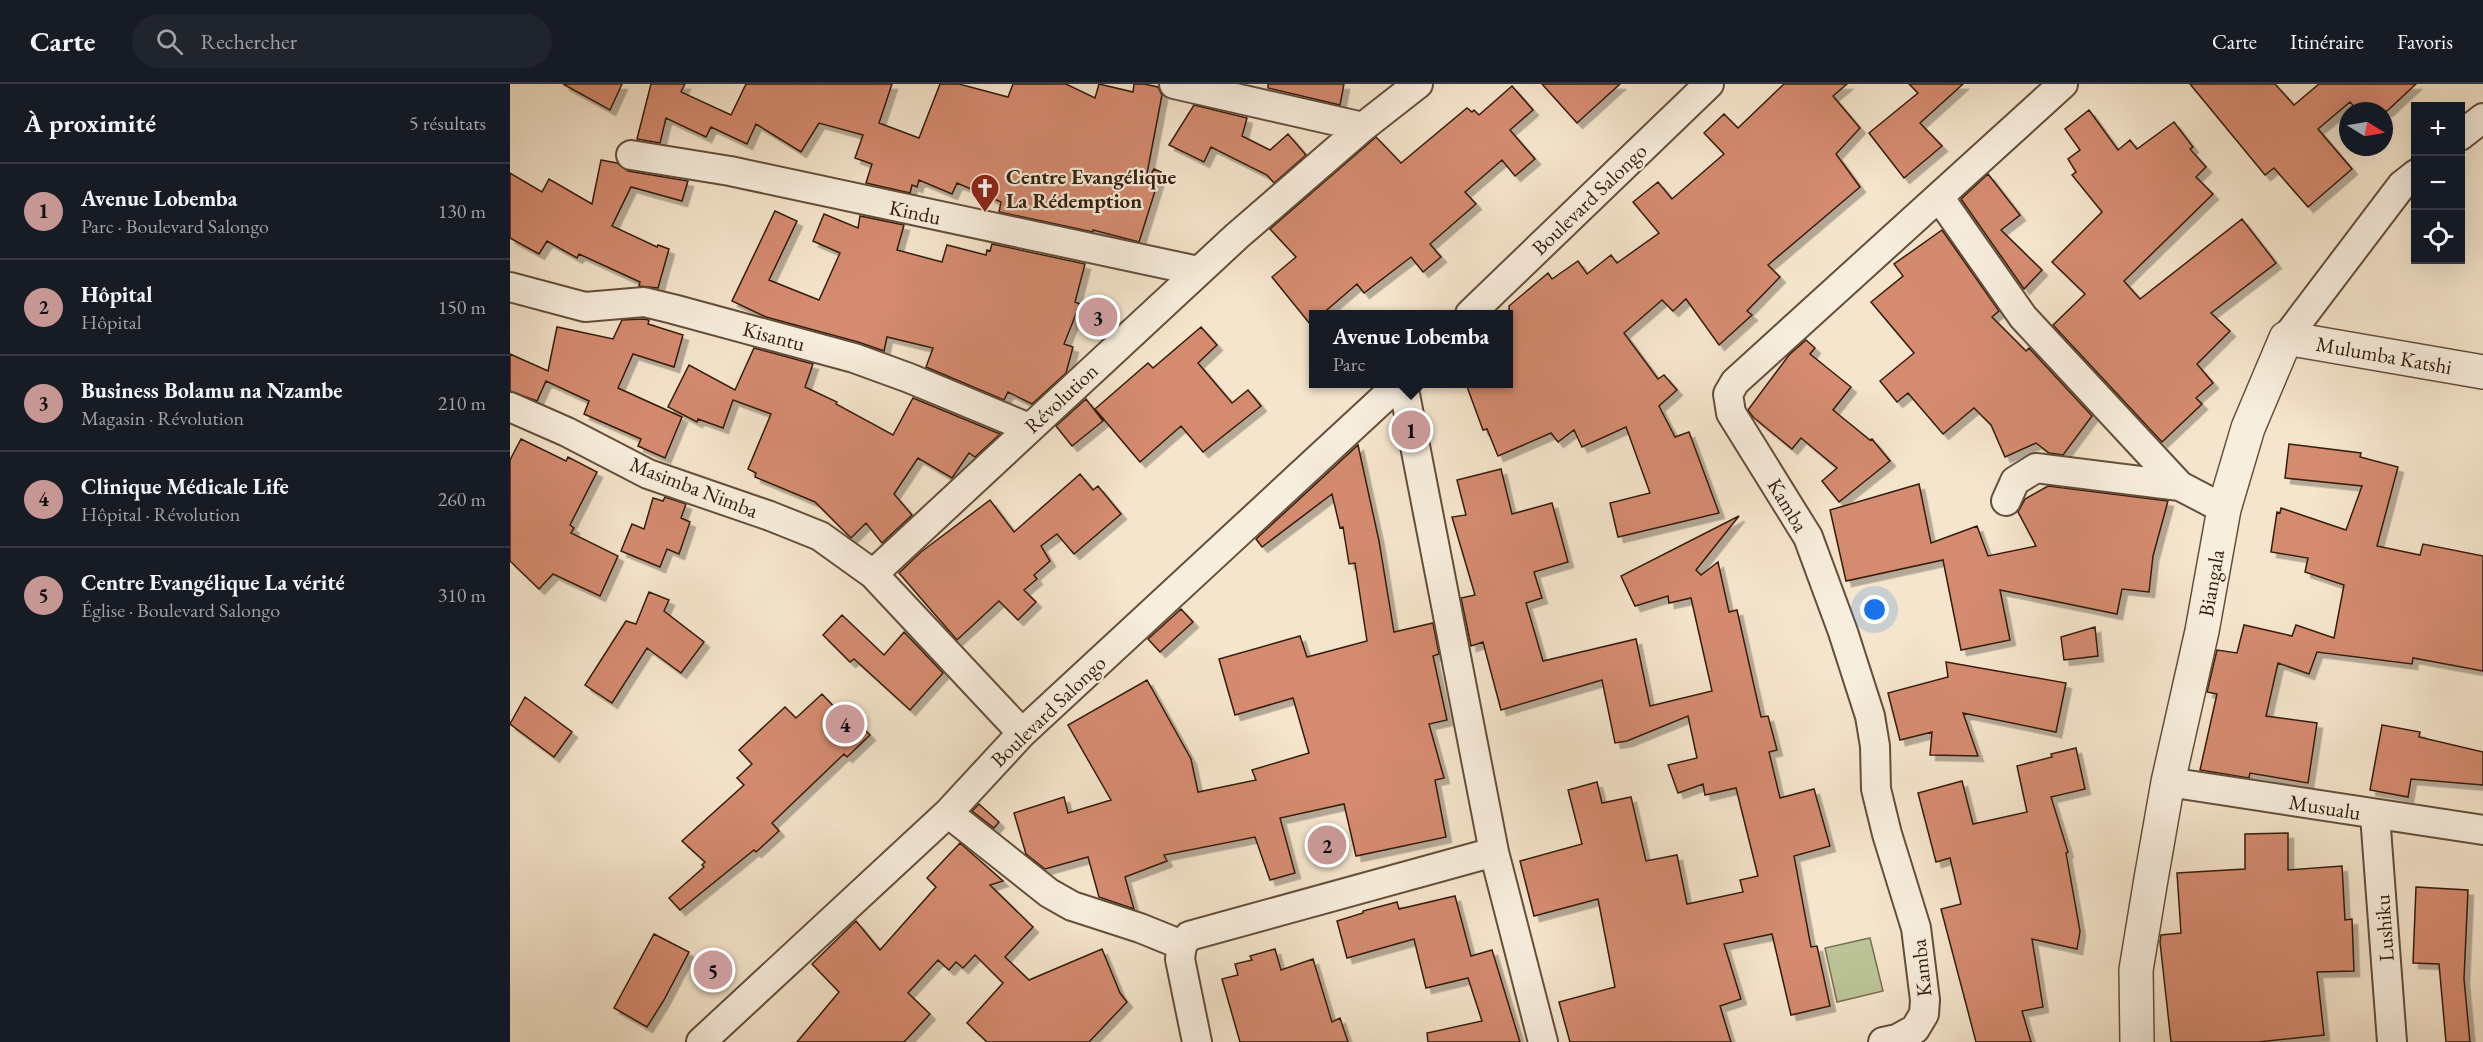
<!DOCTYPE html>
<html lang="fr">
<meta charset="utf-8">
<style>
:root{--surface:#171b24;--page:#20242c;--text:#f1f3f6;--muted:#9ea1a6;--line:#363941;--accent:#c59692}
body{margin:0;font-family:"EB Garamond",serif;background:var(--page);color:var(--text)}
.controls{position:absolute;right:18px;top:18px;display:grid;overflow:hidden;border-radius:0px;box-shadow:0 6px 24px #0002}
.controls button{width:54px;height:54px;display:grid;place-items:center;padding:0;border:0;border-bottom:2px solid var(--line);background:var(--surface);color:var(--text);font:30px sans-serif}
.compass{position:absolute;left:1829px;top:18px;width:54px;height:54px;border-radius:50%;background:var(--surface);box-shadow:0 6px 24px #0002;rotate:101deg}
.you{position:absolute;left:1365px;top:526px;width:21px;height:21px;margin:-15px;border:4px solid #fff;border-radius:50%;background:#1a73e8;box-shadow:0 0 0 9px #1a73e833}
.badge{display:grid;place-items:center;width:39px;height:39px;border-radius:50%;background:var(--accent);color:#111;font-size:20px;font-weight:700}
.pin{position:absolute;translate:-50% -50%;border:3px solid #fff;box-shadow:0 2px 6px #0006}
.popup{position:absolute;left:799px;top:226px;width:204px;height:78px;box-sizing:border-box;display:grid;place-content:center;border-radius:0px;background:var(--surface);filter:drop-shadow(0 2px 4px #0005);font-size:20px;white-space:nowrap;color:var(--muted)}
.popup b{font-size:22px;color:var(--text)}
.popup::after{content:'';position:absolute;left:50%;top:100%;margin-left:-12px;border:12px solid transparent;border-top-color:var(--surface)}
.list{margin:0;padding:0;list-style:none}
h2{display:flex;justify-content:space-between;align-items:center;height:78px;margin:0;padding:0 24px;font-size:26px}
h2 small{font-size:20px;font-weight:400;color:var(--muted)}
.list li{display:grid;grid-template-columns:39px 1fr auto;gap:18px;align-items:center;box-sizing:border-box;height:96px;padding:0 24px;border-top:2px solid var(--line)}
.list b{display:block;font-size:22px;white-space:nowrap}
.list p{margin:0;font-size:20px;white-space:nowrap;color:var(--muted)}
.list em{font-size:20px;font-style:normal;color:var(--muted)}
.icon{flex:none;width:33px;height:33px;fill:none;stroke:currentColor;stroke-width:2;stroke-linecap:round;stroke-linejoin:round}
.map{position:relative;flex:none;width:1973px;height:958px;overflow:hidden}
header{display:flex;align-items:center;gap:36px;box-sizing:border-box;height:84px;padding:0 30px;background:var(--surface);border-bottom:2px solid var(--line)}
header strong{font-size:28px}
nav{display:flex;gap:33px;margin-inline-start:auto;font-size:21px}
.search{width:420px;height:54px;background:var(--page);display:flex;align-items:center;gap:15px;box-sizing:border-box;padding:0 21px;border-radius:33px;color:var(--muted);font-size:22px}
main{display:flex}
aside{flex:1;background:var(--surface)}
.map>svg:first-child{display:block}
.green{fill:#bcc598;stroke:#787151;stroke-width:1.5}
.building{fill:#d58b6f;stroke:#341d0a;stroke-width:1.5;filter:url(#shadow)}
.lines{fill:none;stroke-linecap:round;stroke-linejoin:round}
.minor-casing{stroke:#644f3a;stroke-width:32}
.tertiary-casing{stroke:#644f3a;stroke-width:36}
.minor{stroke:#f8eede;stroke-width:28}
.tertiary{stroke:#f8eede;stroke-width:33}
.labels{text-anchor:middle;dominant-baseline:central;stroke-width:4.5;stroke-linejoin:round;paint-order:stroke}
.poi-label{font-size:21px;font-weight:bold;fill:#341d0a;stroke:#f8eede;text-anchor:start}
.street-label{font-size:21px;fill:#341d0a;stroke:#f8eede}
</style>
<header>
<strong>Carte</strong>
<div class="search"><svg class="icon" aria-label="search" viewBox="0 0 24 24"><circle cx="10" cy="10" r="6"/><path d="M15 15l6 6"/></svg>Rechercher</div>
<nav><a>Carte</a><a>Itinéraire</a><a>Favoris</a></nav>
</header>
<main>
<aside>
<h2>À proximité<small>5 résultats</small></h2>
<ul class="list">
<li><span class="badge">1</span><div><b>Avenue Lobemba</b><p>Parc · Boulevard Salongo</p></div><em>130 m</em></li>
<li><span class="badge">2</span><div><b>Hôpital</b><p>Hôpital</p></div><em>150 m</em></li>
<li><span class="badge">3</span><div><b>Business Bolamu na Nzambe</b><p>Magasin · Révolution</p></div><em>210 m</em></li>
<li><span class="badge">4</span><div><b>Clinique Médicale Life</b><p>Hôpital · Révolution</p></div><em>260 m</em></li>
<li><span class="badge">5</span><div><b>Centre Evangélique La vérité</b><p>Église · Boulevard Salongo</p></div><em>310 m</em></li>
</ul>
</aside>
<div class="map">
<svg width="1973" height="958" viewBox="0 0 1973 958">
<defs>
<filter id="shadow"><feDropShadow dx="5.5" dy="5.5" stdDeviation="0" flood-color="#0004"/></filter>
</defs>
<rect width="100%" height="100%" fill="#f5e5cc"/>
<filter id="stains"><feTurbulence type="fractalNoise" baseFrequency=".00333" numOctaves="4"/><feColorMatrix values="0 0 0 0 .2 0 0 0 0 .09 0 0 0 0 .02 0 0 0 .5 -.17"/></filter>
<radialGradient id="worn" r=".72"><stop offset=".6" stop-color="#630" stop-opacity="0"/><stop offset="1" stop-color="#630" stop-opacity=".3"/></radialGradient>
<path class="green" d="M 1360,854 L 1373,907 L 1327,918 L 1315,864 Z"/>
<path class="building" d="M 53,0 L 112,0 L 100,26 Z
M 141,0 L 175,0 L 171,8 L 221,31 L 236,0 L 382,0 L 369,39 L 409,54 L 430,0 L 449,0 L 498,13 L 503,0 L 556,0 L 585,14 L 589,0 L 623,8 L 624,0 L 634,0 L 648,3 L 652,11 L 635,100 L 644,85 L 651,88 L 629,158 L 583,146 L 583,148 L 489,128 L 491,118 L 447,99 L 442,110 L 409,96 L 407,103 L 402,101 L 400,109 L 356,99 L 362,80 L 345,74 L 353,51 L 309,39 L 291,68 L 246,40 L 237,60 L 201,43 L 196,53 L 156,34 L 150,59 L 127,55 Z
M 758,0 L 834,0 L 830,21 L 758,4 Z
M 1032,0 L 1110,0 L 1067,39 Z
M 1274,0 L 1337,0 L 1323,12 L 1350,44 L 1326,70 L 1350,103 L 1258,181 L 1270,193 L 1237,227 L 1242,231 L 1209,261 L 1176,215 L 1163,227 L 1152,216 L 1114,249 L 1148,295 L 1154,291 L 1167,306 L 1149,322 L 1165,353 L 1179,348 L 1209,429 L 1108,453 L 1100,419 L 1140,409 L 1116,343 L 1072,363 L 1064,346 L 1048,358 L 1041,349 L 988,372 L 977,345 L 973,346 L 956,300 L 999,300 L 999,222 L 1038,189 L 1042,195 L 1068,177 L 1077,190 L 1101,171 L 1107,179 L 1149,149 L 1123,118 L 1148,98 L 1162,115 L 1214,70 L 1194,49 L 1214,30 L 1228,44 Z
M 1399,0 L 1453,0 L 1410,39 L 1432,62 L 1394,94 L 1359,49 L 1408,9 Z
M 1680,0 L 1765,0 L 1784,21 L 1809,0 L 1906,0 L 1877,27 L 1848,27 L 1840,18 L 1808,45 L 1842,85 L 1798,123 L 1764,84 L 1755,91 Z
M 1002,2 L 1023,26 L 1000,46 L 1025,75 L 1005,92 L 992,76 L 955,108 L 966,120 L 920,160 L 931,173 L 913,188 L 901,173 L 854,209 L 847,200 L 811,231 L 804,231 L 804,237 L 800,240 L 762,193 L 786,173 L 760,145 L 866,53 L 891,79 L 957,24 L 962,28 L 964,26 L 969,31 Z
M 684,21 L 737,34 L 732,52 L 760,66 L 778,50 L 796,71 L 764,99 L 757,91 L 701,63 L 694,78 L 659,61 Z
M 1579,26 L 1608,66 L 1620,56 L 1627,65 L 1664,38 L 1683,63 L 1680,65 L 1696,83 L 1686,93 L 1703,110 L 1614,197 L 1630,215 L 1732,135 L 1766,179 L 1701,229 L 1720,247 L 1687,280 L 1703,299 L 1686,314 L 1692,320 L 1652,358 L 1543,241 L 1575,210 L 1542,178 L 1592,128 L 1562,91 L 1566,88 L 1558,75 L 1570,66 L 1555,45 Z
M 91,76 L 107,79 L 118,87 L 178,97 L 172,117 L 121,103 L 102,142 L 147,163 L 148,161 L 159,165 L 148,204 L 129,202 L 130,198 L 69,170 L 67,174 L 37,157 L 29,170 L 0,154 L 0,89 L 32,108 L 39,95 L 82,120 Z
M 1478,90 L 1510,131 L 1491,146 L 1532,186 L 1514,205 L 1451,115 Z
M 265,127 L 287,137 L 259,196 L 309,216 L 330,169 L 303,157 L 314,130 L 348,144 L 350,132 L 394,141 L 387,166 L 432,178 L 437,161 L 476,171 L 477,166 L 480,167 L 482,160 L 575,180 L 565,218 L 570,220 L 554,260 L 563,263 L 556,289 L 522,320 L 498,308 L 494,316 L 416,283 L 423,264 L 377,253 L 374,267 L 348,258 L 256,233 L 222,217 Z
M 1432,146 L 1489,227 L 1482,233 L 1516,267 L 1519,264 L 1582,332 L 1553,371 L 1539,369 L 1526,359 L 1495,373 L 1481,341 L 1464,324 L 1433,350 L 1398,309 L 1387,318 L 1370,297 L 1404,269 L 1361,218 L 1393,192 L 1384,180 Z
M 133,235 L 139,236 L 138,240 L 173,251 L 164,283 L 123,270 L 108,304 L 172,333 L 155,374 L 128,362 L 131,355 L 74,330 L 79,317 L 36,297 L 27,317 L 0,307 L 0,270 L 38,287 L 47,243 L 103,255 L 112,236 Z
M 691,243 L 707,261 L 688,279 L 722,319 L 738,306 L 751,322 L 693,368 L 671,342 L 630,378 L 585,325 L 638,279 L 643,284 Z
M 1296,256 L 1305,264 L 1300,270 L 1341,303 L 1323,326 L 1360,356 L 1362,355 L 1380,377 L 1329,418 L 1312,397 L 1327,384 L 1291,354 L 1282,365 L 1243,333 L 1238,326 L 1279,271 Z
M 244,264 L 303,280 L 295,303 L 327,318 L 326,320 L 383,351 L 403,314 L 490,350 L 465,373 L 459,369 L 442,394 L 408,374 L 384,410 L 402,431 L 372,459 L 356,439 L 341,454 L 305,418 L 245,393 L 246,389 L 238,385 L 261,330 L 223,316 L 213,344 L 188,335 L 187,338 L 158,323 L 179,281 L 225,306 Z
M 576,315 L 593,337 L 562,362 L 546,342 Z
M 11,355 L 56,377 L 58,373 L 87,388 L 60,441 L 64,444 L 61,449 L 108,472 L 90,512 L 43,490 L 29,505 L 0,477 L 0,376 Z
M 1779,360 L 1851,369 L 1850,373 L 1888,383 L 1867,462 L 1910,471 L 1913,460 L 1973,472 L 1973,587 L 1903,574 L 1902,580 L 1807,568 L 1799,590 L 1768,579 L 1756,632 L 1807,639 L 1798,699 L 1740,689 L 1739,694 L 1690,686 L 1707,610 L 1697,608 L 1707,566 L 1727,569 L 1734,541 L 1782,552 L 1786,541 L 1824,554 L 1834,501 L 1795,488 L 1798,474 L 1761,468 L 1767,428 L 1770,429 L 1771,424 L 1836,446 L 1852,402 L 1775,394 Z
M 848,361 L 869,457 L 884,548 L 923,539 L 929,570 L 923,572 L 937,636 L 919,640 L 934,694 L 925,696 L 936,753 L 846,772 L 834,720 L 770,734 L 785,789 L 760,796 L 745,753 L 654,771 L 657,777 L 615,793 L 624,825 L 589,813 L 578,773 L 535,785 L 516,770 L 504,729 L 554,713 L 558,729 L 601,716 L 558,641 L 637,596 L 681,675 L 688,708 L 746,696 L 742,686 L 799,669 L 783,614 L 725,631 L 709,575 L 790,552 L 797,573 L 857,557 L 845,479 L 839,480 L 833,443 L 830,444 L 822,410 L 752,463 L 746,455 Z
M 991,385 L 1002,430 L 1042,419 L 1058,478 L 1024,488 L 1032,514 L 1016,519 L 1033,577 L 1126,555 L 1140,622 L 1202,607 L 1181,514 L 1159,519 L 1158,512 L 1125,522 L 1111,492 L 1229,432 L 1186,486 L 1191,491 L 1208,478 L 1219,528 L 1227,526 L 1251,633 L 1258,632 L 1267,666 L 1259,668 L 1270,714 L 1304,705 L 1320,762 L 1284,772 L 1301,863 L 1307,862 L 1320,922 L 1281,931 L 1262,850 L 1214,860 L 1231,915 L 1210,922 L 1221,958 L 1060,958 L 1049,918 L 1105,903 L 1088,815 L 1024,832 L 1010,777 L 1072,760 L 1058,706 L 1087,698 L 1092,719 L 1121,713 L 1136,777 L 1167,771 L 1177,820 L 1233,808 L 1230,796 L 1248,792 L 1226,704 L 1195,711 L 1193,700 L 1168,709 L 1158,681 L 1187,674 L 1178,632 L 1117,657 L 1105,659 L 1092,596 L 991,626 L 973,558 L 961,562 L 951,514 L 965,511 L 942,433 L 956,431 L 947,396 Z
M 570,390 L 583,406 L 588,402 L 611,430 L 564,470 L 547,450 L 531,462 L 540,477 L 524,491 L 527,495 L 514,506 L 526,518 L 508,536 L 489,517 L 447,556 L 389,489 L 411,468 L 480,416 L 504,448 Z
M 1409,400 L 1421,459 L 1467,442 L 1478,472 L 1526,462 L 1508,428 L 1515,415 L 1538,402 L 1658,417 L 1643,472 L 1639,508 L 1612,505 L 1607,530 L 1490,506 L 1500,556 L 1451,566 L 1433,476 L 1336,497 L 1320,426 Z
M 155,413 L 176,420 L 171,434 L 180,438 L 169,470 L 157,465 L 150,483 L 111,467 L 122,440 L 134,445 L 143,414 L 153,417 Z
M 139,508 L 159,516 L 154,527 L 194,558 L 171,589 L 137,564 L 102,619 L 75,601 L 116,537 L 126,540 Z
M 671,525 L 683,538 L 650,568 L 638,555 Z
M 332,531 L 374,571 L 394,548 L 433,589 L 400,626 L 344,575 L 340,578 L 313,551 Z
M 1585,543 L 1588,572 L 1554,576 L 1551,553 Z
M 1436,578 L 1556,599 L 1546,648 L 1453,629 L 1468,672 L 1420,671 L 1422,648 L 1390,656 L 1378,609 L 1438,593 Z
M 312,610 L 329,628 L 333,624 L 360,651 L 337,673 L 334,670 L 262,739 L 269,747 L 246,768 L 244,766 L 170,826 L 159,814 L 194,783 L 192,781 L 195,778 L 172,757 L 234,701 L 227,694 L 242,680 L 229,666 L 275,623 L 286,634 Z
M 15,613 L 62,648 L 44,673 L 0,640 Z
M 1872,641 L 1910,648 L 1909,653 L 1973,668 L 1973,701 L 1901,695 L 1898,713 L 1860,706 Z
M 1566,664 L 1575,705 L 1541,713 L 1558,768 L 1556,769 L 1570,847 L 1567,865 L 1522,855 L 1533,923 L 1512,927 L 1521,958 L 1466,958 L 1431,825 L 1451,820 L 1440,774 L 1426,778 L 1408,709 L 1452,697 L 1463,740 L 1517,728 L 1507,682 L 1542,673 L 1541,670 Z
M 469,720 L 489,738 L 484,744 L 462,727 Z
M 1778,749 L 1778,786 L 1832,782 L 1835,836 L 1842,835 L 1844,887 L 1807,888 L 1814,951 L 1748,958 L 1661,958 L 1650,858 L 1651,851 L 1671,849 L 1667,789 L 1735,785 L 1735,750 Z
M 450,759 L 493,797 L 480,801 L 523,843 L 495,873 L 519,896 L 592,865 L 610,909 L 617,918 L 579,958 L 477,958 L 457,939 L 493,899 L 465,871 L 453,884 L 446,878 L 439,886 L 428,876 L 398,909 L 420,930 L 394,958 L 287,958 L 329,908 L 302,880 L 346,837 L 370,866 L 426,803 L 417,794 Z
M 1906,803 L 1958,806 L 1954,895 L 1960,958 L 1936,958 L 1929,880 L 1903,879 Z
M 945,812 L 961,872 L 982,866 L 1010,958 L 918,958 L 917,949 L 972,937 L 958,894 L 916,904 L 904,855 L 837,874 L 827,837 L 853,829 L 853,827 L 887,818 L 889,825 Z
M 144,850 L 179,868 L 154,916 L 137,943 L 104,924 Z
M 765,865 L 771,886 L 803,875 L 822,938 L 830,934 L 838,958 L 730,958 L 712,895 L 728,891 L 725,880 L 742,876 L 740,872 Z"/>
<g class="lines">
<g class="minor-casing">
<path id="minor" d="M 664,0 L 853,43
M 1950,52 L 1973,34
M 121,71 L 220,87 L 688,187
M 1429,113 L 1513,233 L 1670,402 L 1714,425
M 0,203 L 75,223 L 134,218 L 163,225 L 344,274 L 399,294 L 519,344
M 960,230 L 1199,0
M 1776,254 L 1892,101 L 1906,90
M 893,300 L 984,768 L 1033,958
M 0,323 L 57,348 L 138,390 L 260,432 L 310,452 L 363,490
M 1496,417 L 1505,397 L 1526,384 L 1670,402
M 512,649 L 363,490 L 727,152 L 853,43 L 908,0
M 1658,698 L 1973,746
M 438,729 L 539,809 L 562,822 L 630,844 L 672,861
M 1865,731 L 1882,958
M 191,958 L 438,729 L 512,649 L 889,300
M 687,958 L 670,875 L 672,861 L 679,852 L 984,768
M 1373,958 L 1387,955 L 1405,945 L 1414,930 L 1415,916 L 1406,844 L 1377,750 L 1366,705 L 1365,662 L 1360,632 L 1333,548 L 1298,453 L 1221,329 L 1218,310 L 1225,298 L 1553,0"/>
</g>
<g class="tertiary-casing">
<path id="tertiary" d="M 1627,958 L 1626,886 L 1641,795 L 1658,698 L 1692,547 L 1714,425 L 1738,344 L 1776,254 L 1973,288"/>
</g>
<use href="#minor" class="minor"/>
<use href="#tertiary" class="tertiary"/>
</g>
<defs>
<g id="church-pin" transform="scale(1.5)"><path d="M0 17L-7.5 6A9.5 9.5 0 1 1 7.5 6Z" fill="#8f2418" stroke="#f8eede"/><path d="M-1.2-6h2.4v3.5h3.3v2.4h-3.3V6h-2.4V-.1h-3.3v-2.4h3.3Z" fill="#fff"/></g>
</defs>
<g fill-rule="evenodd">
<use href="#church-pin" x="475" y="104"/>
</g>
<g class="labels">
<g class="poi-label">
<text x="496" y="92">Centre Evangélique<tspan x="496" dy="24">La Rédemption</tspan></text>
</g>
<g class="street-label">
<text transform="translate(1079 115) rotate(-44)">Boulevard Salongo</text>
<text transform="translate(405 128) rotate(12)">Kindu</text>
<text transform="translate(264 252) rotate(15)">Kisantu</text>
<text transform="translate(1874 271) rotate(10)">Mulumba Katshi</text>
<text transform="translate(551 314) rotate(-43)">Révolution</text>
<text transform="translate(184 403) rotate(21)">Masimba Nimba</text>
<text transform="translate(1278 421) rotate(59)">Kamba</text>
<text transform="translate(1701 499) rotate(-80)">Biangala</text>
<text transform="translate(538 627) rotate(-44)">Boulevard Salongo</text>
<text transform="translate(1815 723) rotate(9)">Musualu</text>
<text transform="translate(1874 844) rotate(-94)">Lushiku</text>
<text transform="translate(1411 884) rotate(-96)">Kamba</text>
</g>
</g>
<rect width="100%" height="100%" filter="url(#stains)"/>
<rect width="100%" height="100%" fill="url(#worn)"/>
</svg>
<div class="controls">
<button>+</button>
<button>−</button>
<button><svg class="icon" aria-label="locate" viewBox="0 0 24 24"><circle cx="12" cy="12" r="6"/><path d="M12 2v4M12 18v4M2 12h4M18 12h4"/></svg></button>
</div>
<svg class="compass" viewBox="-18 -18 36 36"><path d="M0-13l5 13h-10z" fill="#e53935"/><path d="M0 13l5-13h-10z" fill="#9ea1a6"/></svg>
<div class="you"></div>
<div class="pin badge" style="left:901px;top:346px">1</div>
<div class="popup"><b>Avenue Lobemba</b>Parc</div>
<div class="pin badge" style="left:817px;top:761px">2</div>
<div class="pin badge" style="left:588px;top:233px">3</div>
<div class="pin badge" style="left:335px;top:640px">4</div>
<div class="pin badge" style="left:203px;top:886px">5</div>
</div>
</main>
